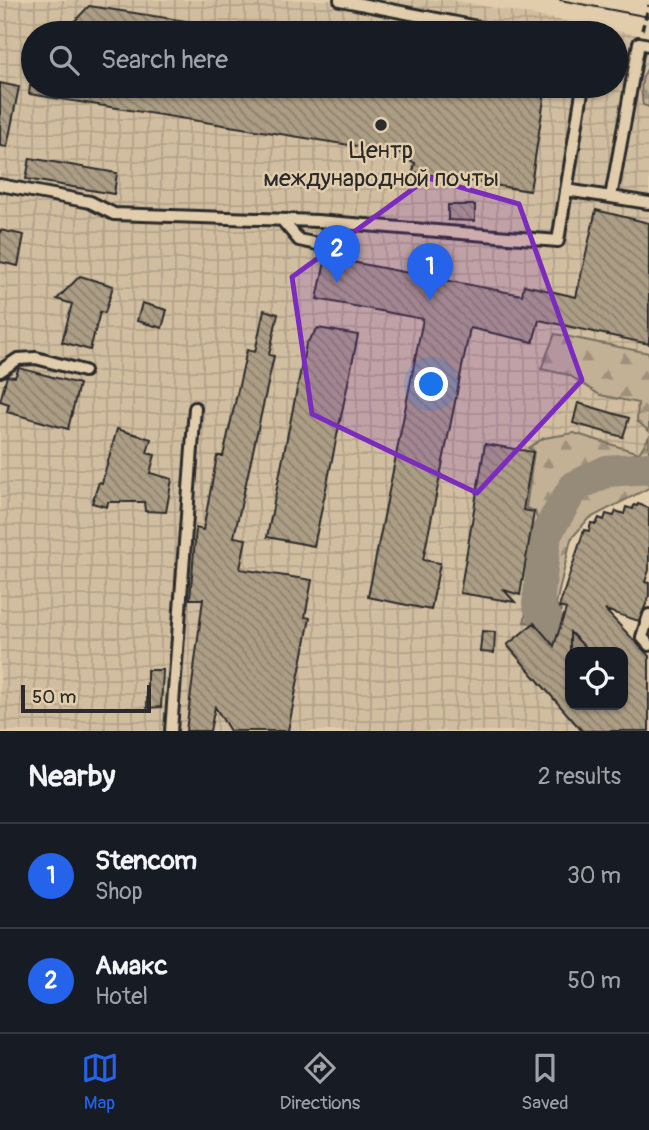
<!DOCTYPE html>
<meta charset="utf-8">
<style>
:root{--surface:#171b24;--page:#242831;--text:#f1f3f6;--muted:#9ea1a6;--line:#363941;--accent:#2563eb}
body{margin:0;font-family:Pangolin,sans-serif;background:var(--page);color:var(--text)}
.controls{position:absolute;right:21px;bottom:21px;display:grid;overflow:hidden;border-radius:14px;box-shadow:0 2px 5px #0004}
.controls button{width:63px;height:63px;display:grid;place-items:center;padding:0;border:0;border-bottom:2px solid var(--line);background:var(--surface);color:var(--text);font:35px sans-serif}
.scale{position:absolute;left:21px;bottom:18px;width:130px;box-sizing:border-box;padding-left:7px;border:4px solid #2b2b2b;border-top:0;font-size:19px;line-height:24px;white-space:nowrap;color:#2b2b2b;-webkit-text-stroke:5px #e1ccab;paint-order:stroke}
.you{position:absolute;left:432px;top:385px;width:24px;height:24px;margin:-18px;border:5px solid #fff;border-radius:50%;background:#1a73e8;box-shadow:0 0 0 10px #1a73e833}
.badge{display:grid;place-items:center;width:46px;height:46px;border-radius:50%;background:var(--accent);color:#fff;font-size:23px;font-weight:700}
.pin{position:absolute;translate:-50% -58px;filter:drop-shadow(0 2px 4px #0008)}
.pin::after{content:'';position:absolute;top:37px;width:24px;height:21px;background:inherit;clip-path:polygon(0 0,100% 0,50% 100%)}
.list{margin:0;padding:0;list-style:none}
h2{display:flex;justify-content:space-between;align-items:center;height:91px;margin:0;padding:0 28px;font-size:30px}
h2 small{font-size:23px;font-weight:400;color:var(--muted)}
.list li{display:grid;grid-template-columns:46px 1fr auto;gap:21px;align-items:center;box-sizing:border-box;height:105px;padding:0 28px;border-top:2px solid var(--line)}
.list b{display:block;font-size:26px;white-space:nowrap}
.list p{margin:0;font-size:23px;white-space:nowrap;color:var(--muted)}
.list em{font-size:23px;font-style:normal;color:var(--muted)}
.icon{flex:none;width:38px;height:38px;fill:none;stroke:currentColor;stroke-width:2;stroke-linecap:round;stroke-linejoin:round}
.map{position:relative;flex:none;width:649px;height:731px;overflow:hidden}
.search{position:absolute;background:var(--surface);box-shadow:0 2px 5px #0004;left:21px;right:21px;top:21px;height:77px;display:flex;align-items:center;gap:18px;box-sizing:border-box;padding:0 24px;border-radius:38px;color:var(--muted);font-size:26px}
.sheet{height:301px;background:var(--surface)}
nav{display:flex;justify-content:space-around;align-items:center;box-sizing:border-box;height:98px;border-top:2px solid var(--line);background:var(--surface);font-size:19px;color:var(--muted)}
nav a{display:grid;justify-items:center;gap:4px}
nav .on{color:var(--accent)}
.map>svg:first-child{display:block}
.industrial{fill:url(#industrial-grid);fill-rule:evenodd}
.forest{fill:url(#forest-firs);stroke:#776e60;stroke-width:2}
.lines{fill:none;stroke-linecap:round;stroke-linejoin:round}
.river{stroke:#968a78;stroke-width:32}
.building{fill:url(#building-back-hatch);stroke:#2b2b2b;stroke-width:2;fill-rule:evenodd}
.service-casing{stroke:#2b2b2b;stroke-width:16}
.path{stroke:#2b2b2b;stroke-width:3.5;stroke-dasharray:7 5;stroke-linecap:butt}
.service{stroke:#e1ccab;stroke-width:10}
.tram{stroke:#2b2b2b;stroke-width:2}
.marked{fill:#7b2cbf;fill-opacity:0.2;stroke:#7b2cbf;stroke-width:5;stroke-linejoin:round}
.poi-dot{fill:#2b2b2b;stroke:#e1ccab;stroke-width:2.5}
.labels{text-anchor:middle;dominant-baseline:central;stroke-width:5;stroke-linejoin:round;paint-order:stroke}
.poi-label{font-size:24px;fill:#2b2b2b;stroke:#e1ccab}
</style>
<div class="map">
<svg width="649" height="731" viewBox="0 0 649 731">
<defs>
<pattern id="industrial-grid" width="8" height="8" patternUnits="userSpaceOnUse" patternTransform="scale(1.75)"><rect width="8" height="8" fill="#d1bea0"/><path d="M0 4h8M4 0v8" fill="none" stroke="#b4a38a"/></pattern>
<pattern id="forest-firs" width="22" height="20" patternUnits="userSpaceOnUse" patternTransform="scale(1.75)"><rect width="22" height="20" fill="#c3b196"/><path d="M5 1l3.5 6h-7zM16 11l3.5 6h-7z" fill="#9f907b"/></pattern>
<pattern id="building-back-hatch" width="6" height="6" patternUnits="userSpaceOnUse" patternTransform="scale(1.75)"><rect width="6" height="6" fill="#ac9d85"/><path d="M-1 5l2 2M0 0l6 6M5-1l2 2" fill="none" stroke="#8c806d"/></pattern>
</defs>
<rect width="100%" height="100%" fill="#e1ccab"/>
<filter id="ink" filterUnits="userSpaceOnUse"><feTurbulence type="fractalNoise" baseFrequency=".0143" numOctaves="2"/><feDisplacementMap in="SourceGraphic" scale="14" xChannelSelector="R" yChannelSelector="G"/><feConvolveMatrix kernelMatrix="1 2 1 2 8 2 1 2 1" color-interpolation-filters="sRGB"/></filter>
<g filter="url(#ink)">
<path class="industrial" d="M 0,0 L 452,0 L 649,37 L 649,453 L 556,473 L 530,610 L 570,656 L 570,705 L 614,705 L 637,731 L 0,731 ZM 33,33 L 616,33 L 616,86 L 33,86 Z"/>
<path class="forest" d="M 649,67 L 649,107 L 643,105 C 641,91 639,78 649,67 Z
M 555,334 L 649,353 L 649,431 L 637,421 L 638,403 L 600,395 L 569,375 L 541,369 Z
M 574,433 L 639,453 L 649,437 L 649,488 L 588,519 L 571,539 L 556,604 L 561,610 L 559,626 L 586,652 L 570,652 L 570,659 L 536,623 L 524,622 L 543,541 L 535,511 L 526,508 L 534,451 L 528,448 L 544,438 Z"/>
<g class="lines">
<path class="river" d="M 570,652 L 554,634 L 538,604 L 546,534 L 574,487 L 607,471 L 649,468"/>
</g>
<path class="building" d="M 89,6 L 212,25 L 211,33 L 63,33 Z
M 0,83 L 19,87 L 7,147 L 0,146 Z
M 30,86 L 546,86 L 530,191 L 413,172 L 415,163 L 411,162 L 412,155 L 29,94 Z
M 30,158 L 117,173 L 114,194 L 26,179 Z
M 448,205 L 475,205 L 475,221 L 448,220 Z
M 596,210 L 649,223 L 649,344 L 539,320 L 533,342 L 470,328 L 423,560 L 440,563 L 431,610 L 368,597 L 423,319 L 317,299 L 326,257 L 522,295 L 524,285 L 576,297 Z
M 0,230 L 24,235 L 18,266 L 0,262 Z
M 80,276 L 113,286 L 105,313 L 100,312 L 90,350 L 62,342 L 72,304 L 57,299 Z
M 142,303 L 167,310 L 162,328 L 137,321 Z
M 264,310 L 278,314 L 269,355 L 274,356 L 234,537 L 246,539 L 240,569 L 312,580 L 305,617 L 310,618 L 301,664 L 288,731 L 230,731 L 215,707 L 210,731 L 186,731 L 203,599 L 190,599 L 196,528 L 203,530 L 217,456 L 223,456 L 247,350 L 255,352 Z
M 318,328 L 358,335 L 314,546 L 267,537 L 306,344 Z
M 19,368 L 79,384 L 68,429 L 7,412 L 9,404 L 0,401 L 7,376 L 15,377 Z
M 578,403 L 629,418 L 623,437 L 573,423 Z
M 117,429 L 151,439 L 147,453 L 155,455 L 150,473 L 172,479 L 166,512 L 145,511 L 144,502 L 108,502 L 107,507 L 92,503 L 99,482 L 102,483 Z
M 485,444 L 533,452 L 523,510 L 534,512 L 520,595 L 504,590 L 515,602 L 460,593 Z
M 638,504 L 649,508 L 649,570 L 645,582 L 649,583 L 649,597 L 639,621 L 605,610 L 649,656 L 649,731 L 582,731 L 507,645 L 534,623 L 554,646 L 566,609 L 559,607 L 584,530 L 589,531 L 591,523 L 596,524 L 599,518 L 604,520 L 606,514 L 614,516 L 616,511 L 624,514 L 626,507 L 633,509 L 634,505 L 637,506 ZM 570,632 L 590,652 L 623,652 L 623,705 L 570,705 Z
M 482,631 L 495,632 L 494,653 L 480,652 Z
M 147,670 L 163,670 L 161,707 L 147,708 Z"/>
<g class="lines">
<g class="service-casing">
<path id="service" d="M 340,0 L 508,33
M 649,45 L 639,43 L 611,197 L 649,203
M 0,185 L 90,202 L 114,214 L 317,221 L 558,241 L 583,86
M 566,190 L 611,197
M 282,220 L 299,240 L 322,245
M 0,371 L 18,359 L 36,358 L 84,371
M 649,615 L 642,637 L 649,645
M 171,731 L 195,408"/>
</g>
<path class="path" d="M 642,30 L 649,5"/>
<use href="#service" class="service"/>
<path class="tram" d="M 560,0 L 649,17"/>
</g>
</g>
<path class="marked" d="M 428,178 L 519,204 L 582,380 L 477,493 L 312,414 L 292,277 Z"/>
<circle class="poi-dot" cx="381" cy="125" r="7"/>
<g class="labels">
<g class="poi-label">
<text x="381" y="150">Центр<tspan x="381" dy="28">международной почты</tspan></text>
</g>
</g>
</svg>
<div class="controls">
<button><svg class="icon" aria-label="locate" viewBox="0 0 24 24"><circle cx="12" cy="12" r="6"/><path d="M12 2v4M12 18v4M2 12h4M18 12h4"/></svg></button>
</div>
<div class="scale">50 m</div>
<div class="you"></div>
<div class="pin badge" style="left:430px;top:301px">1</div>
<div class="pin badge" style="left:337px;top:283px">2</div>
<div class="search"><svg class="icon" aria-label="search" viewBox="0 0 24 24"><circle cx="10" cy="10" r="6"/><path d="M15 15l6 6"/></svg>Search here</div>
</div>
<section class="sheet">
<h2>Nearby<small>2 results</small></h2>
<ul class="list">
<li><span class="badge">1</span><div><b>Stencom</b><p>Shop</p></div><em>30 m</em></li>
<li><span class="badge">2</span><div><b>Амакс</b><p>Hotel</p></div><em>50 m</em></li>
</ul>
</section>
<nav>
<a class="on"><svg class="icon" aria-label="map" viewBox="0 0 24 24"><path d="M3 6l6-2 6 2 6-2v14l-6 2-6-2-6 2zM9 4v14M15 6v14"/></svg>Map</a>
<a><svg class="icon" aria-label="directions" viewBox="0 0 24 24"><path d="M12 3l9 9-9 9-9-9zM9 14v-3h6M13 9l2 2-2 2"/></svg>Directions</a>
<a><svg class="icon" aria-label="saved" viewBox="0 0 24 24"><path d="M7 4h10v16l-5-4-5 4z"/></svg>Saved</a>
</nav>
